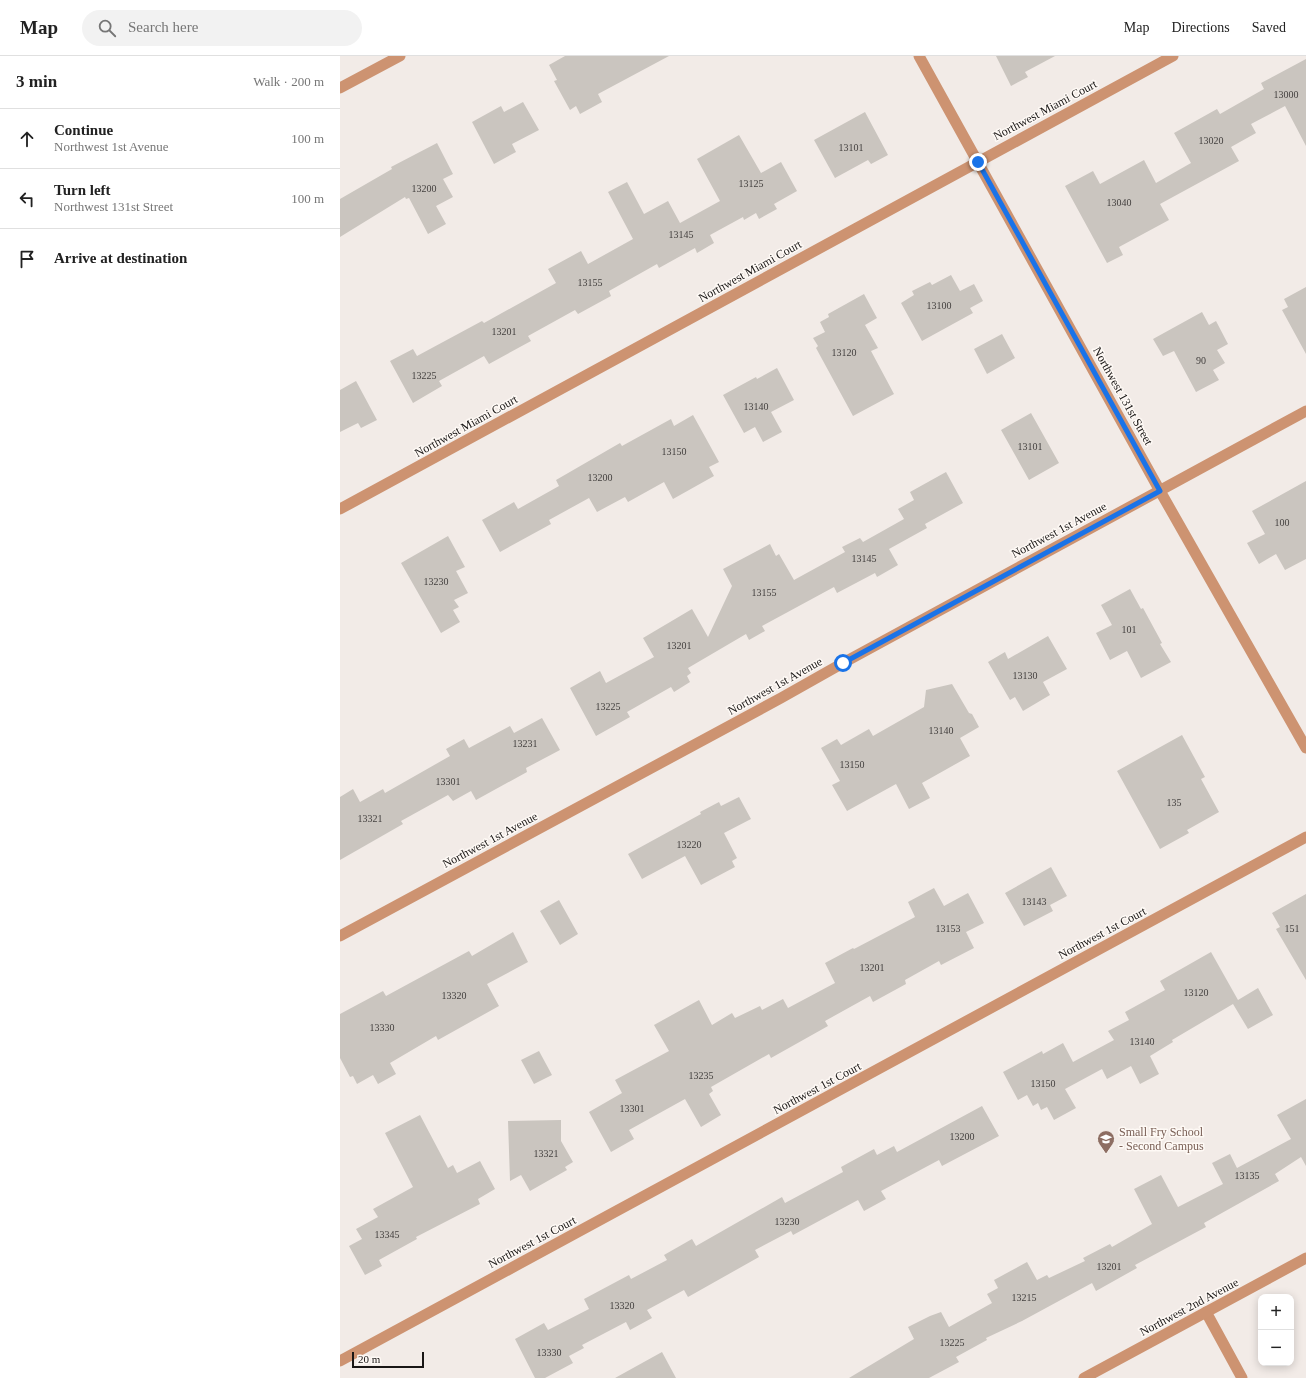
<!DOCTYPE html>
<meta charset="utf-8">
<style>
:root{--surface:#fff;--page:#f2f2f2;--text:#222;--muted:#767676;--line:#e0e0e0}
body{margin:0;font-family:Georgia,serif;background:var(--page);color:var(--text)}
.controls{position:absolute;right:12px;bottom:12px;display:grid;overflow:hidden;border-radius:8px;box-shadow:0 2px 10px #0003}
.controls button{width:36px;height:36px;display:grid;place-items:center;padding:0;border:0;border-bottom:1px solid var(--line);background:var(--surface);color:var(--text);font:20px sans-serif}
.scale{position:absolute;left:12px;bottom:10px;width:72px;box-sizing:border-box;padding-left:4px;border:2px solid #191615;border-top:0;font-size:11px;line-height:14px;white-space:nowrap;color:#191615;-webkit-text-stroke:3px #fef9f5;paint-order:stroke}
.stop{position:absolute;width:12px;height:12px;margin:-9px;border:3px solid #1a73e8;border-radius:50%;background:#fff}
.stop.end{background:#1a73e8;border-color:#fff;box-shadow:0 1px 4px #0008}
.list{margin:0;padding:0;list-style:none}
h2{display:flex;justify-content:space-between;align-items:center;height:52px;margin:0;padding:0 16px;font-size:17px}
h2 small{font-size:13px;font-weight:400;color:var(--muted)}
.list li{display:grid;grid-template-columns:26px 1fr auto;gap:12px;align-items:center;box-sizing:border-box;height:60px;padding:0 16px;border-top:1px solid var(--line)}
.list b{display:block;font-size:15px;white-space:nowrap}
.list p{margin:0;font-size:13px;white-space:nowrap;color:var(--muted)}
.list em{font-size:13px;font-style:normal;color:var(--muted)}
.icon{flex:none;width:22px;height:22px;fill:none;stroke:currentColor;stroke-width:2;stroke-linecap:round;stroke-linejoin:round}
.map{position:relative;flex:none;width:966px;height:1322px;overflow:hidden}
header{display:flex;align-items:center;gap:24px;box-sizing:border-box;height:56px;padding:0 20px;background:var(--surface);border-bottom:1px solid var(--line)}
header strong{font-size:19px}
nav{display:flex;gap:22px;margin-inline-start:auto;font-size:14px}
.search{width:280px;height:36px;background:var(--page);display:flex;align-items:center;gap:10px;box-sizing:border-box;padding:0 14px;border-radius:22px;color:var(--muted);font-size:15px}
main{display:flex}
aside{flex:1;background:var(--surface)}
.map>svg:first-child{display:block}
.building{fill:#cac5bf}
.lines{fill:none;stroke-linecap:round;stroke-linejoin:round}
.minor{stroke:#cd9371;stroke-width:11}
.tertiary{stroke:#cd9371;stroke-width:11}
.route{stroke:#1a73e8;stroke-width:5}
.labels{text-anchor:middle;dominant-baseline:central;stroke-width:3;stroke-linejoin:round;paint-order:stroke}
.number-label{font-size:10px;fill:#454240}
.street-label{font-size:12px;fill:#191615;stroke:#fef9f5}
.education-label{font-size:12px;fill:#785e54;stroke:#fef9f5;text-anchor:start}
</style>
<header>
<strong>Map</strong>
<div class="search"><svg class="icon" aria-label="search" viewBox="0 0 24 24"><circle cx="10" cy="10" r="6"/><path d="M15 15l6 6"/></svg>Search here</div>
<nav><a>Map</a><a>Directions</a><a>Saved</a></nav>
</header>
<main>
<aside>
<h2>3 min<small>Walk · 200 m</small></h2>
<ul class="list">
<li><svg class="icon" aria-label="ahead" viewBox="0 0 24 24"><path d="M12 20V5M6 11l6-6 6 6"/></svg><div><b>Continue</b><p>Northwest 1st Avenue</p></div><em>100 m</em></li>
<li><svg class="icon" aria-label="left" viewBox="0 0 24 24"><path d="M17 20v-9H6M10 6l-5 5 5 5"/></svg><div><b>Turn left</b><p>Northwest 131st Street</p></div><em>100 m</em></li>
<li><svg class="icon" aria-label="arrive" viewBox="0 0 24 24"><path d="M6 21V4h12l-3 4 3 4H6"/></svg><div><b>Arrive at destination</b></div></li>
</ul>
</aside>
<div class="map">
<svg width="966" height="1322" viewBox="0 0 966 1322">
<rect width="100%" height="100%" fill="#f2ebe7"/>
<path class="building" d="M 225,0 L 329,0 L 258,38 L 262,46 L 240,58 L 236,50 L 230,54 L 214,25 L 217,24 L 209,9 Z
M 656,0 L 715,0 L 685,16 L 688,21 L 671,30 Z
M 966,3 L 966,90 L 945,50 L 911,68 L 916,77 L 891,91 L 899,105 L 820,148 L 829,164 L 779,191 L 783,199 L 767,207 L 725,130 L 753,115 L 760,128 L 804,104 L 816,127 L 851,107 L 834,77 L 877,53 L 880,58 L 924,33 L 921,27 Z
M 183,46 L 199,74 L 172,88 L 176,96 L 154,108 L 132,66 L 161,50 L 164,56 Z
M 525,56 L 548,99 L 531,108 L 528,104 L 495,122 L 474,84 Z
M 399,79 L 421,117 L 441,106 L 457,135 L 434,148 L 437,153 L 419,163 L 416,157 L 404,164 L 403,161 L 370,179 L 374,187 L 357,197 L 355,192 L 319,212 L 317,208 L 269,235 L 271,240 L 238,258 L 235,254 L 188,280 L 191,285 L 149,308 L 144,300 L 99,325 L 102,330 L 73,347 L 50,305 L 73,293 L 77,300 L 142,265 L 144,267 L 216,227 L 208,213 L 241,195 L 248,208 L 293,183 L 268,136 L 287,126 L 304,158 L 328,145 L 340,167 L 380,145 L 357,103 Z
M 97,87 L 113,118 L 103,123 L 113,141 L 96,150 L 106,168 L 88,178 L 69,142 L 66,143 L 65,141 L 0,181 L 0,143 L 52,113 L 51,111 Z
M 611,219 L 620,235 L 634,228 L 643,245 L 630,252 L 633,257 L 582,285 L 561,247 L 574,239 L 572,235 L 590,226 L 592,229 Z
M 966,231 L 966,298 L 942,254 L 948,251 L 944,243 Z
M 524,238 L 537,262 L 525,269 L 538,292 L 531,295 L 554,338 L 513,360 L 476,292 L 478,290 L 473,282 L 485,276 L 480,266 L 489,261 L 488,258 Z
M 862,256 L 869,269 L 876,265 L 888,288 L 877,294 L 885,307 L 873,314 L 879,324 L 856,336 L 834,295 L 823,300 L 813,283 Z
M 662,278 L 675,302 L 647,318 L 634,293 Z
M 437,312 L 454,344 L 431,356 L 442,376 L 423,386 L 415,371 L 404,377 L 383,339 L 416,321 L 417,323 Z
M 16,325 L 37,364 L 21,372 L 18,367 L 0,376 L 0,334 Z
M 691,357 L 719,407 L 689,424 L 661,374 Z
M 353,359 L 379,406 L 369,411 L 374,420 L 333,443 L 324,426 L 288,446 L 285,441 L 257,456 L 249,442 L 209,464 L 211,468 L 160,496 L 142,464 L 174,446 L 178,453 L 219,430 L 216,424 L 280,387 L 282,390 L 331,363 L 334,370 Z
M 606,416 L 623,447 L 585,468 L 587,472 L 549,493 L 558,509 L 537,521 L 535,517 L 497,537 L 494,531 L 422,570 L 425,575 L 409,584 L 406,578 L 348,612 L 351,617 L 347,620 L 350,626 L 334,636 L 331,631 L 287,656 L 290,661 L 256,680 L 230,632 L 260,615 L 266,627 L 314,601 L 303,582 L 352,553 L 368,581 L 392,530 L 383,513 L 430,488 L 436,500 L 439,498 L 454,524 L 505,496 L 502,491 L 520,482 L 523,486 L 564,463 L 558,453 L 574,444 L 570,436 Z
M 966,425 L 966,503 L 945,514 L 936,498 L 919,508 L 907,487 L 925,478 L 912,455 Z
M 108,480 L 125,511 L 116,515 L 128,537 L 114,544 L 119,551 L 113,554 L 120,566 L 101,577 L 61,507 Z
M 790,533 L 801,553 L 803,552 L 822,587 L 820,588 L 831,606 L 801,622 L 787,595 L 770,604 L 756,577 L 772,569 L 761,549 Z
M 708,580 L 727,613 L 703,626 L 710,639 L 683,655 L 675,641 L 670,644 L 648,606 L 665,596 L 668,603 Z
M 612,628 L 629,657 L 632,658 L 639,671 L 620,682 L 630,700 L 582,727 L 590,742 L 569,753 L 556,728 L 507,755 L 492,729 L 500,725 L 481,692 L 497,683 L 501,689 L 529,673 L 533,680 L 584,651 L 586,634 Z
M 202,662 L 220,694 L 186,712 L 187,716 L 136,744 L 131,735 L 113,745 L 108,739 L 61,765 L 63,768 L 0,804 L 0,741 L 13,733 L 20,746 L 43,733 L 45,737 L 110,700 L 106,693 L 124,683 L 129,692 L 170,670 L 174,677 Z
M 842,679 L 865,721 L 861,723 L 879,756 L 847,774 L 849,777 L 820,793 L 777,715 Z
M 399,741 L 411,763 L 384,777 L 397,802 L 392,805 L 395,811 L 361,829 L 345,800 L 302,823 L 288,798 L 361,758 L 360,756 L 379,746 L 381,750 Z
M 711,811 L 727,840 L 710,849 L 713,855 L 684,870 L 665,837 Z
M 594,832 L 604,850 L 628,837 L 644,867 L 626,876 L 634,892 L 601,909 L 599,905 L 565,924 L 566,928 L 533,946 L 530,940 L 485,965 L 488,970 L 431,1002 L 429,998 L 371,1031 L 373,1035 L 369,1038 L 381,1059 L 361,1071 L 345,1043 L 289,1074 L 294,1083 L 271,1096 L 249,1056 L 282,1037 L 275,1024 L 329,995 L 314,969 L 359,944 L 372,969 L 392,957 L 395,962 L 420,950 L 422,954 L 443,943 L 448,952 L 495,927 L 485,907 L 513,892 L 514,893 L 575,861 L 568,846 Z
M 966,838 L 966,924 L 936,873 L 940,871 L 932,857 Z
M 219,844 L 238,878 L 220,889 L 200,855 Z
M 173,876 L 188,906 L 147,928 L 159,950 L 98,984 L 96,980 L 50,1007 L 56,1018 L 38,1028 L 33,1019 L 17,1028 L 13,1020 L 10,1021 L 0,1002 L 0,958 L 43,935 L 46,940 L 129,895 L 132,900 Z
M 871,896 L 898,944 L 918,932 L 933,959 L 908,973 L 893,948 L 832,984 L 833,986 L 810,1000 L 819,1018 L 800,1028 L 791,1010 L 767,1023 L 762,1013 L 725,1033 L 736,1052 L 714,1064 L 707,1051 L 701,1054 L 698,1047 L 693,1050 L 687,1039 L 678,1044 L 663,1016 L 702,995 L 703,998 L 723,987 L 733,1006 L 774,984 L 768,975 L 789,964 L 785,956 L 825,934 L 820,925 Z
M 199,995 L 212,1019 L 194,1028 L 181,1004 Z
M 966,1043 L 966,1110 L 961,1101 L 935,1118 L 939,1125 L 864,1167 L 866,1171 L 795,1209 L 797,1212 L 756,1235 L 752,1227 L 682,1265 L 646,1282 L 647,1284 L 616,1301 L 619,1306 L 589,1322 L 509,1322 L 574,1283 L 568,1271 L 590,1260 L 601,1256 L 609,1271 L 652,1247 L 647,1238 L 658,1232 L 654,1224 L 687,1206 L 697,1224 L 707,1219 L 709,1222 L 745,1205 L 743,1202 L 770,1188 L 772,1191 L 812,1168 L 794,1133 L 821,1119 L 838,1151 L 883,1128 L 872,1107 L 890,1098 L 897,1112 L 951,1083 L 937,1059 Z
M 642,1050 L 659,1080 L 602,1110 L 599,1104 L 541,1135 L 546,1143 L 524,1155 L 518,1144 L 453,1179 L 451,1175 L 415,1194 L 419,1201 L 348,1241 L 344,1234 L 307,1254 L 312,1262 L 290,1274 L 286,1266 L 242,1289 L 244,1292 L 229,1300 L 233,1307 L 205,1322 L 195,1322 L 175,1283 L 204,1267 L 208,1274 L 249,1253 L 244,1243 L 289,1219 L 291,1223 L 327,1204 L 324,1199 L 352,1183 L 356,1190 L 442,1141 L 445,1147 L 503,1116 L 501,1111 L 534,1093 L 537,1099 L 554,1090 L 557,1096 Z
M 80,1059 L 108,1112 L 113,1109 L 117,1117 L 140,1105 L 155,1133 L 138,1143 L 140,1148 L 76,1181 L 77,1183 L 39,1204 L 42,1210 L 25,1219 L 9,1190 L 22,1183 L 16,1173 L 38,1161 L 33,1153 L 73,1131 L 45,1077 Z
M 221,1064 L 221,1085 L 233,1106 L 225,1111 L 227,1114 L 190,1135 L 181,1119 L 170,1125 L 168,1065 Z
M 322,1296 L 336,1322 L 275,1322 Z"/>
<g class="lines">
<path class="minor" d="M 579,0 L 820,435 L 966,692
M 0,453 L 833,0
M 0,880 L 441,642 L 503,607 L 966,355
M 866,1256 L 902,1322
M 0,1305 L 966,781"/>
<path class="tertiary" d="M 0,32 L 60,0
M 744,1322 L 966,1202"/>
</g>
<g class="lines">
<path class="route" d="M 503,607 L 820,435 L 638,106"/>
</g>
<defs>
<g id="school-pin" transform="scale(0.9)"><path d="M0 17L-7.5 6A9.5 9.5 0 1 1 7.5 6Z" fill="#8d6e63" stroke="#fef9f5"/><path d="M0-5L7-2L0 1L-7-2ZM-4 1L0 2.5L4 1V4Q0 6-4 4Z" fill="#fff"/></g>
</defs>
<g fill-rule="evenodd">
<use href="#school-pin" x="766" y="1083"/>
</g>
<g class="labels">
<g class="number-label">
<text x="946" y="38">13000</text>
<text x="871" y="84">13020</text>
<text x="511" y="91">13101</text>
<text x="411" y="127">13125</text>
<text x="84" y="132">13200</text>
<text x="779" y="146">13040</text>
<text x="341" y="178">13145</text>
<text x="250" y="226">13155</text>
<text x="599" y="249">13100</text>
<text x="164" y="275">13201</text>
<text x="504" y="296">13120</text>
<text x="861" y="304">90</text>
<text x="84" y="319">13225</text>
<text x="416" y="350">13140</text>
<text x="690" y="390">13101</text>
<text x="334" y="395">13150</text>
<text x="260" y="421">13200</text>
<text x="942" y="466">100</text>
<text x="524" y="502">13145</text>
<text x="96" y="525">13230</text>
<text x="424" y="536">13155</text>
<text x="789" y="573">101</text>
<text x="339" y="589">13201</text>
<text x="685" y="619">13130</text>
<text x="268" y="650">13225</text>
<text x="601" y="674">13140</text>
<text x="185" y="687">13231</text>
<text x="512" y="708">13150</text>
<text x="108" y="725">13301</text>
<text x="834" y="746">135</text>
<text x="30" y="762">13321</text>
<text x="349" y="788">13220</text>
<text x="694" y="845">13143</text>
<text x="608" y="872">13153</text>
<text x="952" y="872">151</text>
<text x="532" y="911">13201</text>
<text x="856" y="936">13120</text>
<text x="114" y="939">13320</text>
<text x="42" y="971">13330</text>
<text x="802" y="985">13140</text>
<text x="361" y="1019">13235</text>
<text x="703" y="1027">13150</text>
<text x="292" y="1052">13301</text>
<text x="622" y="1080">13200</text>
<text x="206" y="1097">13321</text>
<text x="907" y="1119">13135</text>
<text x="447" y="1165">13230</text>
<text x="47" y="1178">13345</text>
<text x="769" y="1210">13201</text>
<text x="684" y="1241">13215</text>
<text x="282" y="1249">13320</text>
<text x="612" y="1286">13225</text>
<text x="209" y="1296">13330</text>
</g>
<g class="street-label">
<text transform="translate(705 54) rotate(-28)">Northwest Miami Court</text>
<text transform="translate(410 215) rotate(-29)">Northwest Miami Court</text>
<text transform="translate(783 340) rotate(61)">Northwest 131st Street</text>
<text transform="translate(126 370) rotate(-29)">Northwest Miami Court</text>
<text transform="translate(719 474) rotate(-28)">Northwest 1st Avenue</text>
<text transform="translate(435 630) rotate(-29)">Northwest 1st Avenue</text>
<text transform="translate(150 784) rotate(-28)">Northwest 1st Avenue</text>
<text transform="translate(762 877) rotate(-28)">Northwest 1st Court</text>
<text transform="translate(477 1032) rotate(-28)">Northwest 1st Court</text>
<text transform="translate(192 1186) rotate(-28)">Northwest 1st Court</text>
<text transform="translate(849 1251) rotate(-28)">Northwest 2nd Avenue</text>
</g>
<g class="education-label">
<text x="779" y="1076">Small Fry School<tspan x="779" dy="14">- Second Campus</tspan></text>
</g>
</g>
</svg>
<div class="controls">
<button>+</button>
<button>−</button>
</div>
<div class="scale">20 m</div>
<div class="stop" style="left:503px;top:607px"></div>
<div class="stop end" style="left:638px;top:106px"></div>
</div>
</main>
